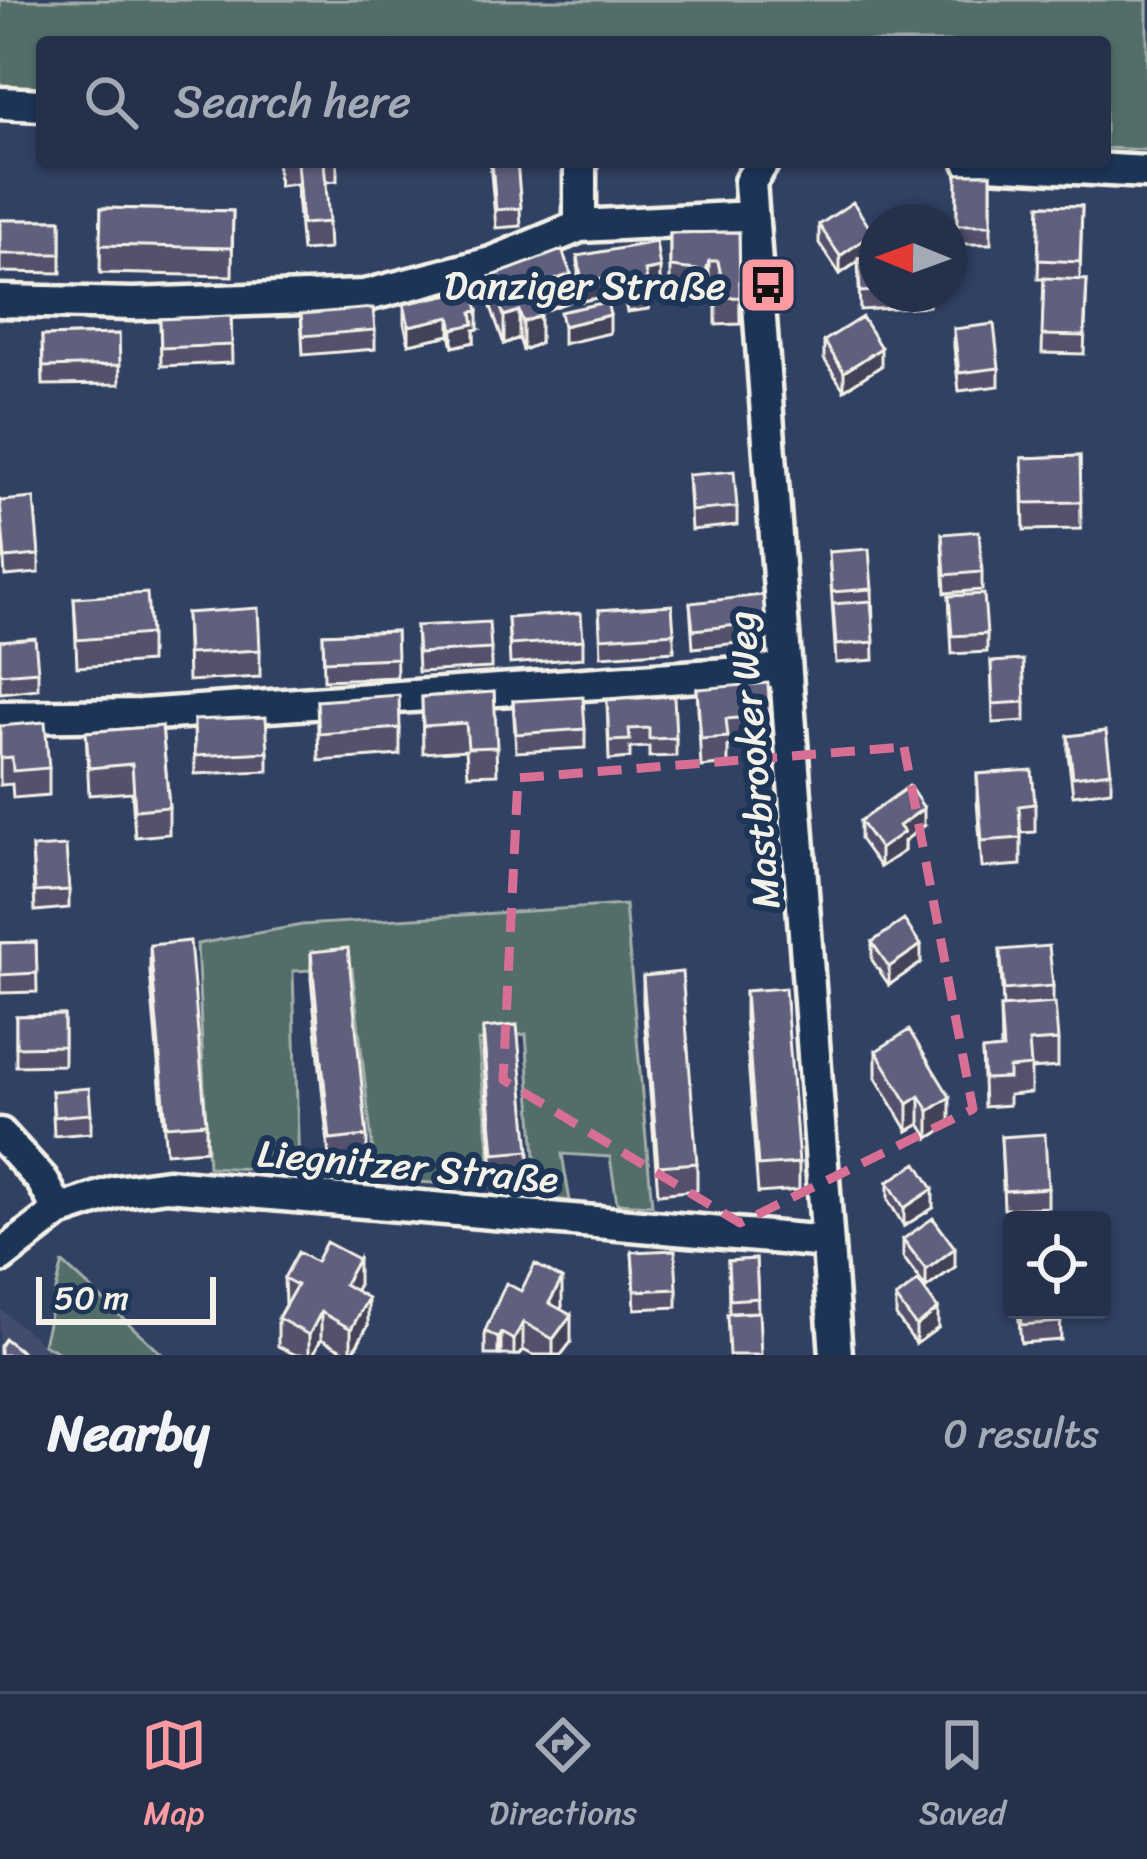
<!DOCTYPE html>
<meta charset="utf-8">
<style>
:root{--surface:#25314a;--page:#2d3951;--text:#f1f3f6;--muted:#a3a9b5;--line:#424c62;--accent:#ff9aa2}
body{margin:0;font-family:Sriracha,sans-serif;background:var(--page);color:var(--text)}
.controls{position:absolute;right:36px;bottom:36px;display:grid;overflow:hidden;border-radius:12px;box-shadow:0 3px 9px #0004}
.controls button{width:108px;height:108px;display:grid;place-items:center;padding:0;border:0;border-bottom:3px solid var(--line);background:var(--surface);color:var(--text);font:60px sans-serif}
.compass{position:absolute;left:859px;top:204px;width:108px;height:108px;border-radius:50%;background:var(--surface);box-shadow:0 3px 9px #0004;rotate:271deg}
.scale{position:absolute;left:36px;bottom:30px;width:180px;box-sizing:border-box;padding-left:12px;border:6px solid #f4f1e8;border-top:0;font-size:33px;line-height:42px;white-space:nowrap;color:#f4f1e8;-webkit-text-stroke:9px #1d3557;paint-order:stroke}
.list{margin:0;padding:0;list-style:none}
h2{display:flex;justify-content:space-between;align-items:center;height:156px;margin:0;padding:0 48px;font-size:51px}
h2 small{font-size:39px;font-weight:400;color:var(--muted)}
.icon{flex:none;width:66px;height:66px;fill:none;stroke:currentColor;stroke-width:2;stroke-linecap:round;stroke-linejoin:round}
.map{position:relative;flex:none;width:1147px;height:1355px;overflow:hidden}
.search{position:absolute;background:var(--surface);box-shadow:0 3px 9px #0004;left:36px;right:36px;top:36px;height:132px;display:flex;align-items:center;gap:30px;box-sizing:border-box;padding:0 42px;border-radius:12px;color:var(--muted);font-size:45px}
.sheet{height:336px;background:var(--surface)}
nav{display:flex;justify-content:space-around;align-items:center;box-sizing:border-box;height:168px;border-top:3px solid var(--line);background:var(--surface);font-size:33px;color:var(--muted)}
nav a{display:grid;justify-items:center;gap:6px}
nav .on{color:var(--accent)}
.map>svg:first-child{display:block}
.built{fill:#434d6e}
.green{fill:#536d6a;stroke:#a4afa9;stroke-width:3}
.lines{fill:none;stroke-linecap:round;stroke-linejoin:round}
.minor-casing{stroke:#f4f1e8;stroke-width:39}
.minor{stroke:#1d3557;stroke-width:30}
.wall{fill:#53516c;stroke:#f4f1e8;stroke-width:3}
.shaded-wall{fill:#434258;stroke:#f4f1e8;stroke-width:3}
.building{fill:#605e7e;stroke:#f4f1e8;stroke-width:3}
.marked{fill:none;stroke:#d66f93;stroke-width:9;stroke-dasharray:24 15;stroke-linejoin:round}
.labels{text-anchor:middle;dominant-baseline:central;stroke-width:12;stroke-linejoin:round;paint-order:stroke}
.poi-label{font-size:39px;fill:#f4f1e8;stroke:#1d3557;text-anchor:end}
.street-label{font-size:39px;fill:#f4f1e8;stroke:#1d3557}
</style>
<div class="map">
<svg width="1147" height="1355" viewBox="0 0 1147 1355">
<rect width="100%" height="100%" fill="#314163"/>
<filter id="ink" filterUnits="userSpaceOnUse"><feTurbulence type="fractalNoise" baseFrequency=".00833" numOctaves="2"/><feDisplacementMap in="SourceGraphic" scale="24" xChannelSelector="R" yChannelSelector="G"/><feConvolveMatrix kernelMatrix="1 2 1 2 8 2 1 2 1" color-interpolation-filters="sRGB"/></filter>
<g filter="url(#ink)">
<path class="built" d="M 0,1309 L 43,1344 L 63,1355 L 0,1355 Z"/>
<path class="green" d="M 0,0 L 1147,0 L 1147,150 L 1105,148 L 1105,42 L 42,42 L 42,96 L 0,93 Z
M 625,905 L 652,1205 L 617,1203 L 610,1157 L 562,1154 L 570,1201 L 538,1197 L 526,1034 L 478,1041 L 493,1186 L 376,1180 L 352,968 L 293,971 L 299,1171 L 208,1167 L 197,944 L 302,925 Z
M 63,1262 L 63,1263 L 163,1355 L 63,1355 L 43,1344 Z"/>
<g class="lines">
<g class="minor-casing">
<path id="minor" d="M 0,103 L 42,105
M 580,162 L 580,226 L 752,217
M 763,162 L 750,182 L 836,1355
M 970,162 L 1147,172
M 0,301 L 133,304 L 364,296 L 491,263 L 580,226
M 0,717 L 141,715 L 783,670
M 0,1134 L 42,1180 L 59,1211
M 0,1257 L 59,1211 L 116,1192 L 167,1185 L 827,1242"/>
</g>
<use href="#minor" class="minor"/>
</g>
<path class="wall" d="M 277,162 L 337,162 L 337,181 L 326,182 L 329,249 L 302,251 L 296,184 L 279,186 Z
M 490,162 L 517,162 L 521,226 L 496,228 Z
M 957,174 L 991,174 L 991,244 L 957,244 Z
M 1040,205 L 1082,206 L 1080,280 L 1087,280 L 1084,354 L 1042,353 L 1044,279 L 1038,279 Z
M 101,208 L 233,211 L 232,276 L 100,273 Z
M 0,220 L 61,220 L 61,273 L 0,272 Z
M 819,225 L 873,251 L 864,258 L 877,257 L 877,294 L 929,294 L 929,306 L 860,310 L 858,262 L 840,274 L 819,243 Z
M 739,232 L 740,324 L 716,325 L 716,288 L 709,288 L 706,298 L 670,294 L 670,233 Z
M 578,256 L 660,287 L 649,289 L 649,309 L 627,312 L 623,293 L 582,301 L 578,275 Z
M 490,277 L 571,301 L 539,313 L 540,343 L 523,350 L 519,338 L 504,344 L 490,304 Z
M 404,304 L 478,329 L 474,330 L 474,342 L 453,347 L 450,335 L 409,344 L 404,323 Z
M 301,314 L 375,330 L 375,349 L 303,355 Z
M 231,316 L 232,363 L 161,366 L 160,319 Z
M 954,329 L 999,368 L 999,386 L 959,391 L 954,347 Z
M 119,334 L 120,384 L 43,385 L 42,336 Z
M 824,341 L 881,366 L 844,390 L 824,359 Z
M 1080,456 L 1081,529 L 1024,530 L 1022,458 Z
M 688,475 L 737,507 L 737,525 L 691,530 Z
M 0,501 L 39,555 L 39,573 L 5,576 Z
M 942,534 L 982,572 L 982,590 L 945,593 Z
M 829,552 L 872,589 L 874,660 L 836,663 Z
M 949,596 L 987,634 L 987,652 L 952,654 Z
M 74,598 L 150,634 L 150,662 L 77,667 Z
M 690,603 L 765,622 L 765,640 L 693,648 Z
M 599,610 L 674,633 L 674,651 L 601,656 Z
M 186,613 L 260,650 L 260,677 L 188,681 Z
M 508,618 L 583,640 L 583,658 L 510,664 Z
M 416,626 L 491,649 L 491,668 L 418,672 Z
M 396,631 L 397,677 L 324,680 L 323,634 Z
M 0,641 L 38,671 L 38,689 L 0,693 Z
M 991,662 L 1025,702 L 1025,721 L 993,723 Z
M 697,689 L 770,715 L 770,742 L 728,746 L 728,764 L 701,767 Z
M 494,692 L 497,774 L 468,775 L 466,750 L 423,753 L 422,697 Z
M 607,700 L 676,738 L 676,756 L 649,757 L 649,747 L 630,748 L 630,758 L 609,760 Z
M 317,701 L 400,728 L 400,755 L 319,761 Z
M 513,701 L 585,729 L 585,748 L 516,752 Z
M 194,720 L 268,752 L 268,771 L 195,774 Z
M 0,726 L 49,768 L 49,795 L 13,798 L 12,784 L 0,785 Z
M 162,726 L 169,807 L 169,834 L 135,837 L 132,792 L 89,795 L 86,732 Z
M 1068,736 L 1111,772 L 1111,790 L 1073,795 L 1068,754 Z
M 977,774 L 1035,804 L 1035,832 L 1021,833 L 1021,865 L 982,868 L 977,801 Z
M 860,821 L 924,826 L 904,841 L 904,851 L 880,867 L 860,839 Z
M 32,848 L 69,890 L 69,908 L 35,911 Z
M 36,942 L 37,992 L 0,993 L 0,943 Z
M 872,942 L 921,963 L 889,985 L 872,960 Z
M 150,945 L 206,1123 L 206,1150 L 166,1153 L 150,972 Z
M 1000,950 L 1053,986 L 1053,1003 L 1058,1040 L 1058,1067 L 1031,1069 L 1031,1093 L 1009,1095 L 1009,1105 L 984,1107 L 982,1051 L 1001,1049 L 1000,1007 L 1003,1007 Z
M 311,952 L 367,1136 L 367,1163 L 330,1167 L 311,979 Z
M 643,976 L 697,1163 L 697,1190 L 658,1194 L 643,1003 Z
M 745,991 L 799,1163 L 799,1190 L 758,1193 L 745,1018 Z
M 64,1015 L 64,1065 L 16,1066 L 16,1016 Z
M 483,1028 L 529,1151 L 529,1178 L 494,1181 L 483,1055 Z
M 876,1051 L 950,1125 L 929,1138 L 920,1124 L 908,1131 L 876,1078 Z
M 52,1091 L 91,1114 L 91,1133 L 54,1136 Z
M 1001,1137 L 1048,1188 L 1048,1207 L 1004,1209 Z
M 888,1182 L 933,1208 L 904,1226 L 888,1200 Z
M 903,1239 L 955,1267 L 926,1288 L 903,1257 Z
M 632,1252 L 677,1289 L 677,1307 L 635,1309 Z
M 756,1259 L 758,1312 L 729,1313 L 728,1261 Z
M 284,1278 L 358,1286 L 355,1290 L 368,1325 L 352,1355 L 321,1339 L 313,1355 L 296,1355 L 278,1346 L 278,1318 L 285,1305 Z
M 521,1291 L 562,1306 L 561,1309 L 571,1342 L 561,1355 L 533,1355 L 523,1350 L 520,1355 L 485,1355 L 485,1331 Z
M 896,1298 L 938,1328 L 916,1344 L 896,1316 Z
M 1018,1310 L 1060,1310 L 1061,1340 L 1021,1343 Z"/>
<path class="shaded-wall" d="M 873,233 L 873,251 L 840,274 L 840,256 Z
M 709,261 L 709,288 L 706,298 L 706,271 Z
M 660,268 L 660,287 L 645,290 L 645,271 Z
M 571,274 L 571,301 L 530,316 L 530,289 Z
M 623,274 L 623,293 L 582,301 L 582,283 Z
M 478,311 L 478,329 L 474,330 L 474,342 L 453,347 L 453,329 L 472,312 Z
M 519,311 L 519,338 L 504,344 L 504,316 Z
M 610,315 L 610,333 L 563,344 L 563,326 Z
M 540,316 L 540,343 L 523,350 L 523,322 Z
M 450,317 L 450,335 L 409,344 L 409,326 Z
M 881,348 L 881,366 L 844,390 L 844,372 Z
M 924,808 L 924,826 L 904,841 L 904,851 L 880,867 L 880,849 L 899,826 Z
M 921,945 L 921,963 L 889,985 L 889,967 Z
M 920,1096 L 920,1124 L 908,1131 L 908,1104 Z
M 950,1097 L 950,1125 L 929,1138 L 929,1111 Z
M 933,1189 L 933,1208 L 904,1226 L 904,1208 Z
M 955,1248 L 955,1267 L 926,1288 L 926,1270 Z
M 358,1259 L 358,1286 L 344,1312 L 344,1284 Z
M 562,1279 L 562,1306 L 549,1330 L 549,1303 Z
M 368,1298 L 368,1325 L 351,1355 L 351,1329 Z
M 938,1309 L 938,1328 L 916,1344 L 916,1326 Z
M 321,1312 L 321,1339 L 313,1355 L 309,1355 L 309,1335 Z
M 571,1315 L 571,1342 L 561,1355 L 553,1355 L 553,1339 Z
M 523,1322 L 523,1350 L 520,1355 L 514,1355 L 514,1340 Z
M 501,1333 L 501,1355 L 498,1355 L 498,1338 Z"/>
<path class="building" d="M 297,162 L 324,162 L 329,222 L 302,224 Z
M 492,162 L 517,162 L 521,208 L 496,210 Z
M 957,174 L 991,174 L 991,225 L 957,225 Z
M 853,202 L 873,233 L 840,256 L 819,225 Z
M 1040,205 L 1082,206 L 1080,262 L 1038,260 Z
M 101,208 L 233,211 L 232,248 L 100,245 Z
M 0,220 L 61,220 L 61,254 L 0,254 Z
M 739,232 L 740,297 L 716,298 L 716,281 L 722,281 L 718,261 L 709,261 L 706,271 L 670,267 L 670,233 Z
M 656,242 L 660,268 L 645,271 L 649,290 L 627,294 L 623,274 L 582,283 L 578,256 Z
M 562,250 L 571,274 L 530,289 L 540,316 L 523,322 L 519,311 L 504,316 L 490,277 Z
M 877,257 L 877,291 L 860,292 L 858,258 Z
M 1044,278 L 1087,280 L 1084,336 L 1042,335 Z
M 473,289 L 478,311 L 472,312 L 474,324 L 453,329 L 450,317 L 409,326 L 404,304 Z
M 607,302 L 610,315 L 563,326 L 560,312 Z
M 373,308 L 375,330 L 303,336 L 301,314 Z
M 231,316 L 232,345 L 161,348 L 160,319 Z
M 862,317 L 881,348 L 844,372 L 824,341 Z
M 994,324 L 999,368 L 959,373 L 954,329 Z
M 119,334 L 120,365 L 43,367 L 42,336 Z
M 1080,456 L 1081,502 L 1024,503 L 1022,458 Z
M 734,471 L 737,507 L 691,511 L 688,475 Z
M 34,498 L 39,555 L 5,558 L 0,501 Z
M 979,531 L 982,572 L 945,575 L 942,534 Z
M 869,549 L 872,589 L 832,592 L 829,552 Z
M 147,593 L 150,634 L 77,640 L 74,598 Z
M 984,594 L 987,634 L 952,636 L 949,596 Z
M 763,595 L 765,622 L 693,630 L 690,603 Z
M 871,601 L 874,642 L 836,645 L 833,604 Z
M 672,605 L 674,633 L 601,638 L 599,610 Z
M 258,608 L 260,650 L 188,654 L 186,613 Z
M 581,613 L 583,640 L 510,645 L 508,618 Z
M 489,622 L 491,649 L 418,653 L 416,626 Z
M 396,631 L 397,658 L 324,661 L 323,634 Z
M 35,638 L 38,671 L 0,674 L 0,641 Z
M 1023,660 L 1025,702 L 993,704 L 991,662 Z
M 768,683 L 770,715 L 726,719 L 728,737 L 701,739 L 697,689 Z
M 494,692 L 497,747 L 468,748 L 466,723 L 423,726 L 422,697 Z
M 399,695 L 400,728 L 319,734 L 317,701 Z
M 674,696 L 676,738 L 649,739 L 649,728 L 629,729 L 630,740 L 609,741 L 607,700 Z
M 583,697 L 585,729 L 516,734 L 513,701 Z
M 266,717 L 268,752 L 195,756 L 194,720 Z
M 45,722 L 49,768 L 13,771 L 12,757 L 0,758 L 0,726 Z
M 162,726 L 169,807 L 135,810 L 132,764 L 89,768 L 86,732 Z
M 1106,731 L 1111,772 L 1073,777 L 1068,736 Z
M 1032,770 L 1035,804 L 1019,806 L 1021,838 L 982,841 L 977,774 Z
M 909,786 L 924,808 L 899,826 L 904,832 L 880,849 L 860,821 Z
M 66,846 L 69,890 L 35,892 L 32,848 Z
M 904,920 L 921,945 L 889,967 L 872,942 Z
M 190,941 L 206,1123 L 166,1126 L 150,945 Z
M 36,942 L 37,973 L 0,975 L 0,943 Z
M 1049,946 L 1053,986 L 1004,990 L 1000,950 Z
M 348,948 L 367,1136 L 330,1140 L 311,952 Z
M 682,972 L 697,1163 L 658,1166 L 643,976 Z
M 785,988 L 799,1163 L 758,1166 L 745,991 Z
M 1055,1003 L 1058,1040 L 1029,1042 L 1031,1066 L 1009,1068 L 1009,1078 L 984,1079 L 982,1051 L 1003,1049 L 1000,1007 Z
M 64,1015 L 64,1046 L 16,1047 L 16,1016 Z
M 517,1025 L 529,1151 L 494,1154 L 483,1028 Z
M 909,1030 L 950,1097 L 929,1111 L 920,1096 L 908,1104 L 876,1051 Z
M 89,1088 L 91,1114 L 54,1117 L 52,1091 Z
M 1045,1134 L 1048,1188 L 1004,1191 L 1001,1137 Z
M 917,1163 L 933,1189 L 904,1208 L 888,1182 Z
M 933,1218 L 955,1248 L 926,1270 L 903,1239 Z
M 326,1242 L 358,1259 L 344,1284 L 368,1298 L 351,1329 L 321,1312 L 309,1335 L 278,1318 L 297,1285 L 284,1278 L 298,1252 L 316,1262 Z
M 675,1250 L 677,1289 L 635,1291 L 632,1252 Z
M 756,1259 L 758,1298 L 730,1300 L 728,1261 Z
M 535,1264 L 562,1279 L 549,1303 L 571,1315 L 553,1339 L 523,1322 L 514,1340 L 501,1333 L 498,1338 L 485,1331 L 506,1283 L 521,1291 Z
M 918,1281 L 938,1309 L 916,1326 L 896,1298 Z
M 1020,1310 L 1060,1310 L 1061,1322 L 1021,1325 Z
M 759,1312 L 761,1355 L 729,1355 L 727,1314 Z
M 5,1339 L 26,1355 L 0,1355 L 0,1346 Z"/>
</g>
<path class="marked" d="M 904,747 L 973,1109 L 740,1223 L 503,1080 L 518,778 Z"/>
<defs>
<g id="bus-square" transform="scale(3)"><rect x="-9" y="-9" width="18" height="18" rx="4" fill="#ff9aa2" stroke="#1d3557"/><path d="M-5-6H5V4H4V6H2V4H-2V6H-4V4H-5ZM-3.5-4V0h7V-4ZM-3.5 1.2v1.5H-2V1.2ZM2 1.2v1.5H3.5V1.2Z" fill="#111"/></g>
</defs>
<g fill-rule="evenodd">
<use href="#bus-square" x="768" y="285"/>
</g>
<g class="labels">
<g class="poi-label">
<text x="726" y="285">Danziger Straße</text>
</g>
<g class="street-label">
<text transform="translate(753 760) rotate(-95)">Mastbrooker Weg</text>
<text transform="translate(408 1166) rotate(5)">Liegnitzer Straße</text>
</g>
</g>
</svg>
<div class="controls">
<button><svg class="icon" aria-label="locate" viewBox="0 0 24 24"><circle cx="12" cy="12" r="6"/><path d="M12 2v4M12 18v4M2 12h4M18 12h4"/></svg></button>
</div>
<svg class="compass" viewBox="-18 -18 36 36"><path d="M0-13l5 13h-10z" fill="#e53935"/><path d="M0 13l5-13h-10z" fill="#a3a9b5"/></svg>
<div class="scale">50 m</div>
<div class="search"><svg class="icon" aria-label="search" viewBox="0 0 24 24"><circle cx="10" cy="10" r="6"/><path d="M15 15l6 6"/></svg>Search here</div>
</div>
<section class="sheet">
<h2>Nearby<small>0 results</small></h2>
<ul class="list">
</ul>
</section>
<nav>
<a class="on"><svg class="icon" aria-label="map" viewBox="0 0 24 24"><path d="M3 6l6-2 6 2 6-2v14l-6 2-6-2-6 2zM9 4v14M15 6v14"/></svg>Map</a>
<a><svg class="icon" aria-label="directions" viewBox="0 0 24 24"><path d="M12 3l9 9-9 9-9-9zM9 14v-3h6M13 9l2 2-2 2"/></svg>Directions</a>
<a><svg class="icon" aria-label="saved" viewBox="0 0 24 24"><path d="M7 4h10v16l-5-4-5 4z"/></svg>Saved</a>
</nav>
